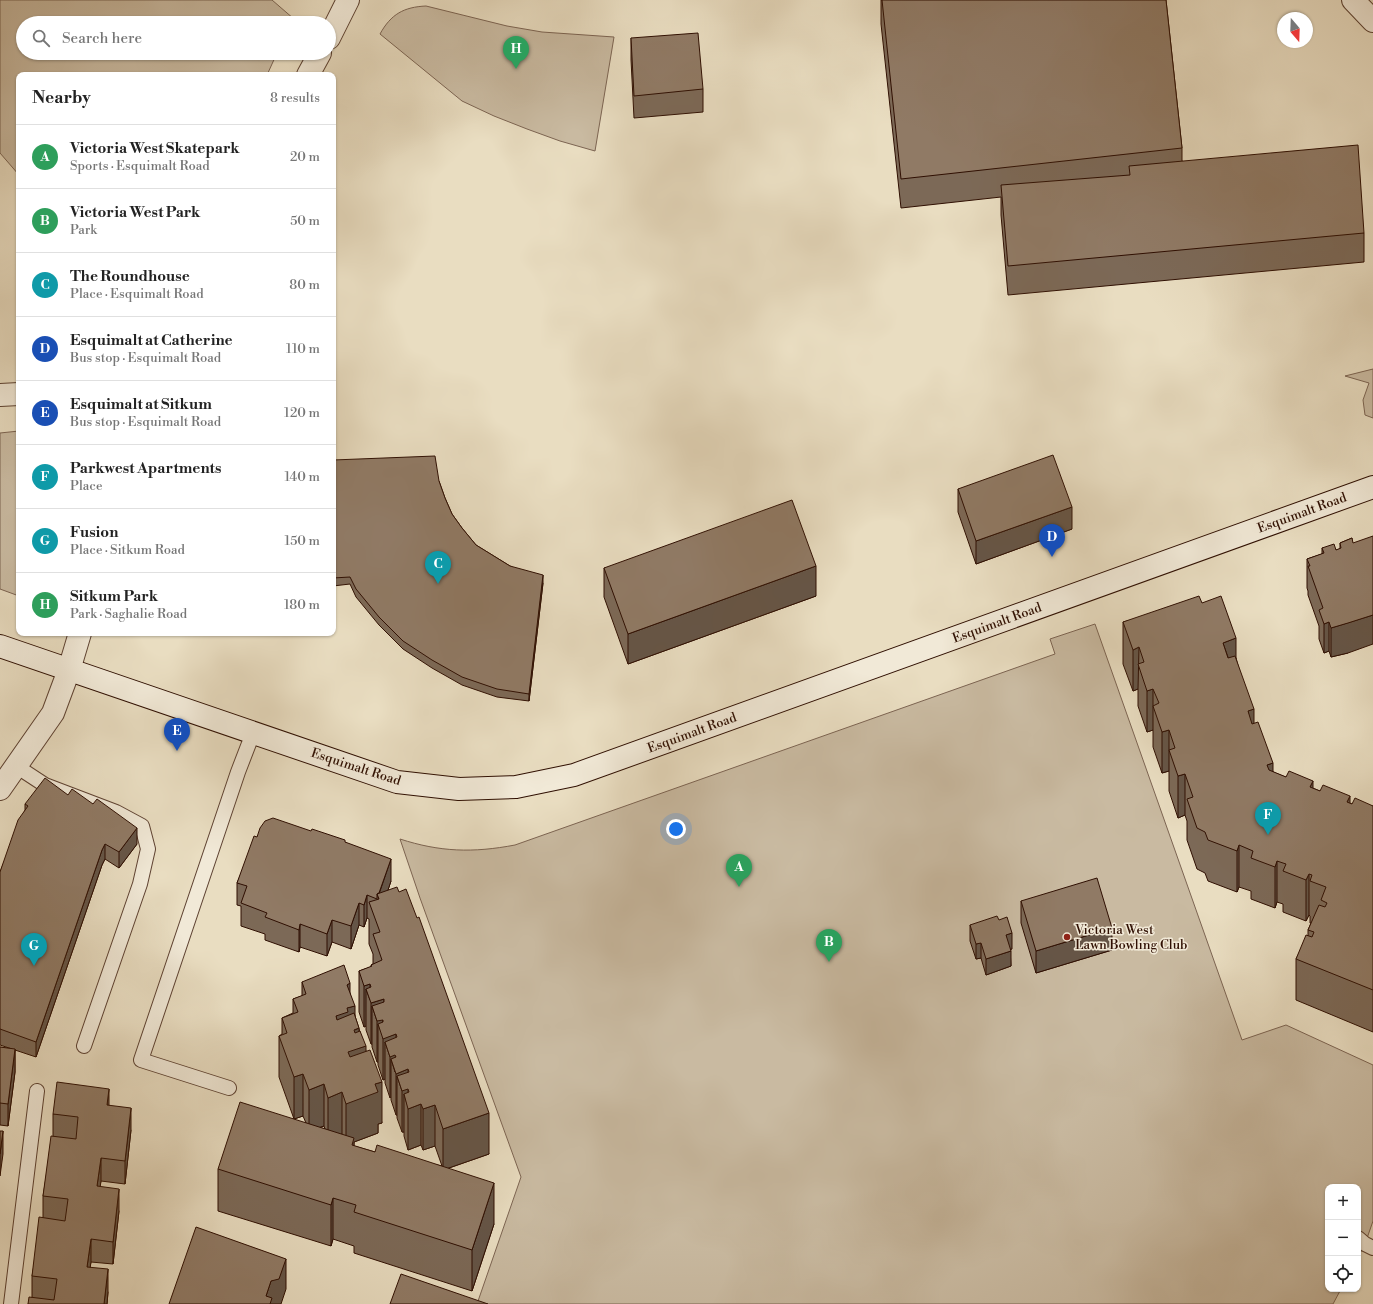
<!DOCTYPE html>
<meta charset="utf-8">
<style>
:root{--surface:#fff;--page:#f6f6f6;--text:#222;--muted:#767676;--line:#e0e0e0;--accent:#db2777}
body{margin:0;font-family:"Libre Bodoni",serif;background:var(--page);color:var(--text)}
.controls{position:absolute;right:12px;bottom:12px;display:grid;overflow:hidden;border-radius:8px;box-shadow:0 1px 3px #0004}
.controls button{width:36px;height:36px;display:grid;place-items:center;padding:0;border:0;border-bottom:1px solid var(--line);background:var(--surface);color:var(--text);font:20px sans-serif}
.compass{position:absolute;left:1277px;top:12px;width:36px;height:36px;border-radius:50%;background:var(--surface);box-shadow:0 1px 3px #0004;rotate:161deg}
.you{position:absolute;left:676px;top:829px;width:14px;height:14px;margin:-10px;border:3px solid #fff;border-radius:50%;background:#1a73e8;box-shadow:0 0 0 6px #1a73e833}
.badge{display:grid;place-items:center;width:26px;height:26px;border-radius:50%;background:var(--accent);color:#fff;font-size:13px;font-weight:700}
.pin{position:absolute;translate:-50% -33px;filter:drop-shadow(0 1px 2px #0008)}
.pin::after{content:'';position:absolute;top:21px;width:14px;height:12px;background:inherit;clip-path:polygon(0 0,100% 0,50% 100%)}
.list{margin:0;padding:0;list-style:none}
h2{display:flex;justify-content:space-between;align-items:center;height:52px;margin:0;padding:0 16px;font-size:17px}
h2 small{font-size:13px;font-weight:400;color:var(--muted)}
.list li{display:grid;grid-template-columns:26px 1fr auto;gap:12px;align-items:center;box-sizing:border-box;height:64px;padding:0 16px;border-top:1px solid var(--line)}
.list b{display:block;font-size:15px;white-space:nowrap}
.list p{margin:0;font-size:13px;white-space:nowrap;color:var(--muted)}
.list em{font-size:13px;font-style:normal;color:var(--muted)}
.icon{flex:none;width:22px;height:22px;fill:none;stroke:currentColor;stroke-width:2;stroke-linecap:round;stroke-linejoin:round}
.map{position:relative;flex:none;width:1373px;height:1304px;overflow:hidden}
.search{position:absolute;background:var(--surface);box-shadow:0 1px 3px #0004;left:16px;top:16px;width:320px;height:44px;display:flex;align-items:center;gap:10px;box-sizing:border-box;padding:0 14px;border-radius:22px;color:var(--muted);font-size:15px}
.panel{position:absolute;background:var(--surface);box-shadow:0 1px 3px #0004;left:16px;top:72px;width:320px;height:564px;border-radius:8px}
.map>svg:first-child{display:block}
.green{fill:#c9baa1;stroke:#7c6452}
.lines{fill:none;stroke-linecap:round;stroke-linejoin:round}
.lane-casing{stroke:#5e4232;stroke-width:16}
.street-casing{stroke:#5e4232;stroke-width:24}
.secondary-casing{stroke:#2f0f02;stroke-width:24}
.lane{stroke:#f1e9d7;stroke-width:14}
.street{stroke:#f1e9d7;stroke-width:22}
.secondary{stroke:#f1e9d7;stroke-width:22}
.wall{fill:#7c6957;stroke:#2f0f02;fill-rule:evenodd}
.shaded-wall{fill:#655547;stroke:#2f0f02}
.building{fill:#907a65;stroke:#2f0f02}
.poi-dot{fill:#8f2418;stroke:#f1e9d7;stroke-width:1.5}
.labels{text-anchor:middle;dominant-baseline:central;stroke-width:3;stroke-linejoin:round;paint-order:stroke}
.street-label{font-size:13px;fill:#2f0f02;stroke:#f1e9d7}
.poi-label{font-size:13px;fill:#2f0f02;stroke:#f1e9d7;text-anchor:start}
</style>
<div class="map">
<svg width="1373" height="1304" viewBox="0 0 1373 1304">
<rect width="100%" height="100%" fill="#e9ddc1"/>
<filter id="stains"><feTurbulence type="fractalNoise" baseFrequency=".005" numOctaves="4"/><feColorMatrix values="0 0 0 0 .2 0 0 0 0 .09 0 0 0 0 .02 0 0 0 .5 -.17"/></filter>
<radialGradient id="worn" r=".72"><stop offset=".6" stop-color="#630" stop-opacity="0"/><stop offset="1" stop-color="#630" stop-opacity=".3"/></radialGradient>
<path class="green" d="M 0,0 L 272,0 L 294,19 L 292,23 L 23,23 L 23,53 L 277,53 L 267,75 L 19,75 L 19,175 L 0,153 Z
M 426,6 L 507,26 L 542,32 L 614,37 L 595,151 L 560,141 L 527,129 L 494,116 L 462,101 L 380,34 C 391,14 404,7 426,6 Z
M 1373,369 L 1373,418 L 1365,415 L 1363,400 L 1369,383 L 1345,376 Z
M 19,431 L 19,596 L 0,589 L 0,433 Z
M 1095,624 L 1242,1040 L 1286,1025 L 1373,1065 L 1373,1221 L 1365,1244 L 1358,1257 L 1358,1187 L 1328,1187 L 1328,1289 L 1341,1289 L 1333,1304 L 477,1304 L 521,1177 L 420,898 L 400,839 C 440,852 473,853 515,845 L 1055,654 L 1050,639 Z"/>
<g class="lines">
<g class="lane-casing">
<path id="lane" d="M 16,766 L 45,785 L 116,812 L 142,826 L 148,849 L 140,884 L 84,1046
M 229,1088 L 141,1060 L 238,772 L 253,733
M 1358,1238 L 1365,1244 L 1373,1248
M 11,1304 L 37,1091"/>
</g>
<g class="street-casing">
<path id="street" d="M 1353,0 L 1373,21
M 329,38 L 348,0
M 308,75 L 320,53
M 0,395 L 19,394
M 0,789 L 53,713 L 69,670 L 80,633"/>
</g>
<g class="secondary-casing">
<path id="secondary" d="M 0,646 L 397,782 L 459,789 L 516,787 L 574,775 L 1373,487"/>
</g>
<use href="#lane" class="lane"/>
<use href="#street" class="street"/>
<use href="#secondary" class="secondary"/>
</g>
<path class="wall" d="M 881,0 L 1166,0 L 1182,148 L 1182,161 L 1364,233 L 1364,262 L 1008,295 L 1001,215 L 1001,197 L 901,208 L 881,24 Z
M 631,38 L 703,89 L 703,112 L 634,118 L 631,60 Z
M 333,460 L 439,481 L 445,498 L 452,514 L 462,528 L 476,545 L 510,566 L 543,583 L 529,701 L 497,697 L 462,685 L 432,668 L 403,649 L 379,625 L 356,597 L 350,584 L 333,586 Z
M 958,489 L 1072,529 L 976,564 L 958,512 Z
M 1352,538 L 1348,653 L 1331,657 L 1329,651 L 1324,653 L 1319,639 L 1319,626 L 1308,595 L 1308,591 L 1307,588 L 1307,559 L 1322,554 L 1322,548 L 1336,550 L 1340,549 L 1340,543 Z
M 604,568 L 816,596 L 628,664 L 604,597 Z
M 1202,603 L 1236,658 L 1254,724 L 1273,772 L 1352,804 L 1373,806 L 1373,1032 L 1296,1000 L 1296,959 L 1308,936 L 1308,930 L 1311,923 L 1310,923 L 1310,916 L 1309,915 L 1306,921 L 1283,912 L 1283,904 L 1277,902 L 1275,908 L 1251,899 L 1251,891 L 1239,887 L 1237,892 L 1208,881 L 1205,873 L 1197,869 L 1187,840 L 1187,821 L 1185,815 L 1178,818 L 1169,791 L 1169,771 L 1162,773 L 1153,747 L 1153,730 L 1147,732 L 1138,706 L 1138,689 L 1133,691 L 1123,664 L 1123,622 Z
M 25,804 L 137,844 L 119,868 L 105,859 L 102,865 L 36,1057 L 15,1050 L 15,1072 L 8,1126 L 0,1125 L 0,1047 L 12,1049 L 0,1045 L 0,872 L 25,810 Z
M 257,837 L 345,842 L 391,881 L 388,890 L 489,1154 L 449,1168 L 494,1224 L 472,1291 L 354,1253 L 354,1246 L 333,1239 L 331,1246 L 218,1211 L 218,1169 L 306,1123 L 303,1116 L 294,1119 L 279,1077 L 279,1036 L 282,1034 L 282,1018 L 293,1013 L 293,999 L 302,996 L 302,982 L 350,993 L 355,1016 L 366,1051 L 382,1123 L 378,1124 L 378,1133 L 354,1142 L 354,1146 L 375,1152 L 442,1166 L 435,1146 L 423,1150 L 421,1145 L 408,1150 L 404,1136 L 404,1132 L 402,1132 L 397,1118 L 397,1115 L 396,1115 L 391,1100 L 391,1097 L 390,1098 L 385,1083 L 385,1079 L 383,1080 L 378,1065 L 378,1062 L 377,1062 L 372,1047 L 372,1044 L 371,1044 L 366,1030 L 366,1026 L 364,1027 L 359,1012 L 359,971 L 371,967 L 371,965 L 373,964 L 373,954 L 369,944 L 369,919 L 367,918 L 364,927 L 359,925 L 351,949 L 332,942 L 327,956 L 300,947 L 299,952 L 265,940 L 265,934 L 241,926 L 241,906 L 237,905 L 237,883 ZM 324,1126 L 325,1129 L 319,1127 Z
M 1021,901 L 1112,950 L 1036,973 L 1021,923 Z
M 970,925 L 1012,949 L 1010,949 L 1011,966 L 986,975 L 981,958 L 976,959 L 970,941 Z
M 109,1105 L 131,1130 L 125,1184 L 101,1181 L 100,1186 L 119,1211 L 113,1264 L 91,1262 L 90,1267 L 108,1292 L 107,1304 L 28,1304 L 32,1297 L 32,1276 L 43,1218 L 43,1196 L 53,1136 L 53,1114 Z"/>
<path class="shaded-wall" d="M 1072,507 L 1072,529 L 976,564 L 976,541 Z
M 816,566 L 816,596 L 628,664 L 628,634 Z
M 543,575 L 543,583 L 529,701 L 529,694 Z
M 1373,615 L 1373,644 L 1348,653 L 1331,657 L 1331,628 Z
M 1329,622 L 1329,651 L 1324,653 L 1324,624 Z
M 1236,638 L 1236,680 L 1223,643 Z
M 1139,647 L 1138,689 L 1133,691 L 1133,650 Z
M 1153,689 L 1153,730 L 1147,732 L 1147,691 Z
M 1254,709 L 1254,750 L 1248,711 Z
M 1169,730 L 1169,771 L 1162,773 L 1162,732 Z
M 1273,763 L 1273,804 L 1267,765 Z
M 1185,774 L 1185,815 L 1178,818 L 1178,776 Z
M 1313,781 L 1313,822 L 1310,787 Z
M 1350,796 L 1350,837 L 1347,802 Z
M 137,828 L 137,844 L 119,868 L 119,852 Z
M 105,844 L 105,859 L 102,865 L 36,1057 L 36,1042 L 102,850 Z
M 1239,845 L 1239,887 L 1237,892 L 1237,851 Z
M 391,859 L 391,881 L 379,917 L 379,899 L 378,897 Z
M 1277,861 L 1277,902 L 1275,908 L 1275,867 Z
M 1309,874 L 1309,915 L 1306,921 L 1306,880 Z
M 367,895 L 367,918 L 364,927 L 364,905 Z
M 359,903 L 359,925 L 351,949 L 351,926 Z
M 332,920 L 332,942 L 327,956 L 327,934 Z
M 300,924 L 300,947 L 299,952 L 299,930 Z
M 1112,928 L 1112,950 L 1036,973 L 1036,951 Z
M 1012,933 L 1012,949 L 1006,950 L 1006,935 Z
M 981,943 L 981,958 L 976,959 L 976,944 Z
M 1011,951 L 1011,966 L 986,975 L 986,959 Z
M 350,983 L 350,1007 L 355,1006 L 355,1030 L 359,1028 L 359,1048 L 366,1046 L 366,1087 L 348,1093 L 336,1016 L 347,985 Z
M 370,984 L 370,1000 L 366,989 L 366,1026 L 364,1027 L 364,986 Z
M 384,999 L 384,1038 L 396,1034 L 395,1072 L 391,1059 L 391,1097 L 390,1098 L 390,1057 L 385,1042 L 385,1079 L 383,1080 L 383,1020 L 383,1036 L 378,1024 L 378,1062 L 377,1062 L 377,1021 L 372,1006 L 372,1044 L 371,1044 L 371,1003 Z
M 15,1049 L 15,1072 L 8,1126 L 8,1104 Z
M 408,1069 L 408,1107 L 404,1094 L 404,1132 L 402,1132 L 402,1091 L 397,1076 L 397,1115 L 396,1115 L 396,1074 Z
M 303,1074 L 303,1116 L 294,1119 L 294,1077 Z
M 382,1082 L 382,1123 L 378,1124 L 378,1133 L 354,1142 L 354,1180 L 346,1145 L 346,1104 L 375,1084 Z
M 324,1084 L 324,1126 L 309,1131 L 309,1090 Z
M 109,1089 L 109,1111 L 107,1105 Z
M 342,1092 L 342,1134 L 328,1139 L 328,1098 Z
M 421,1104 L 421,1145 L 408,1150 L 408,1109 Z
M 435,1105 L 435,1146 L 423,1150 L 423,1109 Z
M 131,1108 L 131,1130 L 125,1184 L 125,1161 Z
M 489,1113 L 489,1154 L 443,1170 L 443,1129 Z
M 3,1131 L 3,1154 L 0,1176 L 0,1154 Z
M 101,1158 L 101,1181 L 97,1209 L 97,1186 Z
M 494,1183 L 494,1224 L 472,1291 L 472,1250 Z
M 119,1189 L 119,1211 L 113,1264 L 113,1242 Z
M 333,1198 L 333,1239 L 331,1246 L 331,1205 Z
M 91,1239 L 91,1262 L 87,1289 L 87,1267 Z
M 286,1259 L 286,1289 L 281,1304 L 266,1304 L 266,1296 L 271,1281 Z
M 108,1269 L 108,1292 L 107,1304 L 104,1304 Z"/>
<path class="building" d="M 882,0 L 1166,0 L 1182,148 L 901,179 Z
M 698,33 L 703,89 L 634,96 L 631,38 Z
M 1358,145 L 1364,233 L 1008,266 L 1001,185 L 1130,175 L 1129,166 Z
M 1053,455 L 1072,507 L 976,541 L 958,489 Z
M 435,456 L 439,481 L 445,498 L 452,514 L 462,528 L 476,545 L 510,566 L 543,575 L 529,694 L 497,689 L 462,677 L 432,660 L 403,641 L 379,617 L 356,589 L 350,577 L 333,578 L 333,460 Z
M 792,500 L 816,566 L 628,634 L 604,568 Z
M 1373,536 L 1373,615 L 1348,623 L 1331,628 L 1329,622 L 1324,624 L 1319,610 L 1323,608 L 1308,566 L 1310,566 L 1307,559 L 1324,553 L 1322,548 L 1334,544 L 1336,550 L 1341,548 L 1340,543 L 1352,538 L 1353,543 Z
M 1199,596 L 1202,603 L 1221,596 L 1236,638 L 1223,643 L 1228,658 L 1235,656 L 1254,709 L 1248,711 L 1252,724 L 1258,722 L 1273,763 L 1267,765 L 1269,770 L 1286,777 L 1289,771 L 1313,781 L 1310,787 L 1320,791 L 1323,785 L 1350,796 L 1347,802 L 1352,804 L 1355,798 L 1373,806 L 1373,990 L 1296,959 L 1306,935 L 1312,937 L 1314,932 L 1308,930 L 1319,905 L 1325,907 L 1327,903 L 1321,900 L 1326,887 L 1310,881 L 1312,875 L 1309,874 L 1306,880 L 1283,871 L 1286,864 L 1277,861 L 1275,867 L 1251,858 L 1253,851 L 1239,845 L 1237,851 L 1208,840 L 1205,832 L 1197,828 L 1187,799 L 1193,797 L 1185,774 L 1178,776 L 1169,750 L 1175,748 L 1169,730 L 1162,732 L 1153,706 L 1159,703 L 1153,689 L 1147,691 L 1138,664 L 1144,662 L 1139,647 L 1133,650 L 1123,622 Z
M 45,778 L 68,795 L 72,789 L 93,804 L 97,799 L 137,828 L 119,852 L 105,844 L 102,850 L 36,1042 L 0,1029 L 0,872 L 18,820 L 28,806 L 25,804 Z
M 273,818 L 311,831 L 312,829 L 345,840 L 345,842 L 391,859 L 379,893 L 377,894 L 377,899 L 367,895 L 364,905 L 359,903 L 351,926 L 332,920 L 327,934 L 300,924 L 299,930 L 265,917 L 267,913 L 241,903 L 247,886 L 237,883 L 254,836 L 257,837 L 260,828 L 265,821 Z
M 1097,878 L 1112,928 L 1036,951 L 1021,901 Z
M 397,887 L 399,892 L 406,889 L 417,918 L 419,917 L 489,1113 L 443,1129 L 435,1105 L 423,1109 L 421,1104 L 408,1109 L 404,1094 L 409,1092 L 408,1089 L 402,1091 L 397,1076 L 409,1072 L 408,1069 L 396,1074 L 391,1059 L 396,1057 L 395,1055 L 390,1057 L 385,1042 L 397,1037 L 396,1034 L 383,1039 L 378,1024 L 383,1022 L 383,1020 L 377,1021 L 372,1006 L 384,1002 L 384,999 L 371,1003 L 366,989 L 371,987 L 370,984 L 364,986 L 359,971 L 372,966 L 371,965 L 382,960 L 373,934 L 380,932 L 369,902 L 379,899 L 377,894 Z
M 997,916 L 999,920 L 1007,917 L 1012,933 L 1006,935 L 1011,951 L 986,959 L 981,943 L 976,944 L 970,925 Z
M 344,965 L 350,983 L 347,985 L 355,1006 L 347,1008 L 348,1012 L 336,1016 L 337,1020 L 354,1013 L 359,1028 L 354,1030 L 355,1033 L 360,1031 L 366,1046 L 348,1052 L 350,1057 L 370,1050 L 382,1082 L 375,1084 L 378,1092 L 346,1104 L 342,1092 L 328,1098 L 324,1084 L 309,1090 L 303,1074 L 294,1077 L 279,1036 L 287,1033 L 282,1018 L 298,1012 L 293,999 L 306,994 L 302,982 Z
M 0,1047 L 15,1049 L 8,1104 L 0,1103 Z
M 57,1082 L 109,1089 L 107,1105 L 131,1108 L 125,1161 L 101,1158 L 97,1186 L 119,1189 L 113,1242 L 91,1239 L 87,1267 L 108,1269 L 104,1304 L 28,1304 L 29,1297 L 54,1300 L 57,1279 L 32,1276 L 39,1217 L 65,1221 L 68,1199 L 43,1196 L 51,1136 L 76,1139 L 78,1117 L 53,1114 Z
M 240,1102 L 354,1138 L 352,1145 L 375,1152 L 377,1145 L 494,1183 L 472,1250 L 354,1212 L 356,1205 L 333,1198 L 331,1205 L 218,1169 Z
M 0,1131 L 3,1131 L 0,1154 Z
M 196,1227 L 286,1259 L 279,1279 L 271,1281 L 266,1296 L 272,1298 L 270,1304 L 169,1304 Z
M 401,1274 L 488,1304 L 390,1304 Z"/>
<circle class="poi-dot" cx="1067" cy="937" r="4"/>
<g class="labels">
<g class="street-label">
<text transform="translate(1302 513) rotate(-20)">Esquimalt Road</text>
<text transform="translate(997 623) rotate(-20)">Esquimalt Road</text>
<text transform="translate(692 733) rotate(-20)">Esquimalt Road</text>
<text transform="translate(356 767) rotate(18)">Esquimalt Road</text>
</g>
<g class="poi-label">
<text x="1075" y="930">Victoria West<tspan x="1075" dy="15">Lawn Bowling Club</tspan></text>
</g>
</g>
<rect width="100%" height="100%" filter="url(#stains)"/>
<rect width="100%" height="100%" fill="url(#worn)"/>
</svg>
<div class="controls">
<button>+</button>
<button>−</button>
<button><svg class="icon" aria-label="locate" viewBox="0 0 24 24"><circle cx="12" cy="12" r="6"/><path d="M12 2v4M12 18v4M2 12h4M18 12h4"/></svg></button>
</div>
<svg class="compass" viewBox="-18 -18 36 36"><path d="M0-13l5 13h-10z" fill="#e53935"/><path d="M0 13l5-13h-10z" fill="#767676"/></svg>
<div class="you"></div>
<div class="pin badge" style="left:739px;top:887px;background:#2e9e5b">A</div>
<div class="pin badge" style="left:829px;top:962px;background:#2e9e5b">B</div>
<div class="pin badge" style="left:438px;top:584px;background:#0f9aa8">C</div>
<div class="pin badge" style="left:1052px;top:557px;background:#1a4fb4">D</div>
<div class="pin badge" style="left:177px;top:751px;background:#1a4fb4">E</div>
<div class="pin badge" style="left:1268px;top:835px;background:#0f9aa8">F</div>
<div class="pin badge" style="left:34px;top:966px;background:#0f9aa8">G</div>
<div class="pin badge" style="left:516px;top:69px;background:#2e9e5b">H</div>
<div class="search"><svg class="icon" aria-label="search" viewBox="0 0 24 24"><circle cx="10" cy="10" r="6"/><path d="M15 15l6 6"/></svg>Search here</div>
<section class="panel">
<h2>Nearby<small>8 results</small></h2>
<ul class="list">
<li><span class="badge" style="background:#2e9e5b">A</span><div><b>Victoria West Skatepark</b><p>Sports · Esquimalt Road</p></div><em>20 m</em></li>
<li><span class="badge" style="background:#2e9e5b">B</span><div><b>Victoria West Park</b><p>Park</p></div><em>50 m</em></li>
<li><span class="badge" style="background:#0f9aa8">C</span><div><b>The Roundhouse</b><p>Place · Esquimalt Road</p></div><em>80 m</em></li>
<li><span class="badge" style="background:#1a4fb4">D</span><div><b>Esquimalt at Catherine</b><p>Bus stop · Esquimalt Road</p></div><em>110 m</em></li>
<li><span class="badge" style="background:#1a4fb4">E</span><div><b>Esquimalt at Sitkum</b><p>Bus stop · Esquimalt Road</p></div><em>120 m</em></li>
<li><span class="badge" style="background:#0f9aa8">F</span><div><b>Parkwest Apartments</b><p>Place</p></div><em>140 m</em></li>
<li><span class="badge" style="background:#0f9aa8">G</span><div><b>Fusion</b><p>Place · Sitkum Road</p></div><em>150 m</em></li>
<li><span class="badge" style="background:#2e9e5b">H</span><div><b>Sitkum Park</b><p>Park · Saghalie Road</p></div><em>180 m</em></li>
</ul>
</section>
</div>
